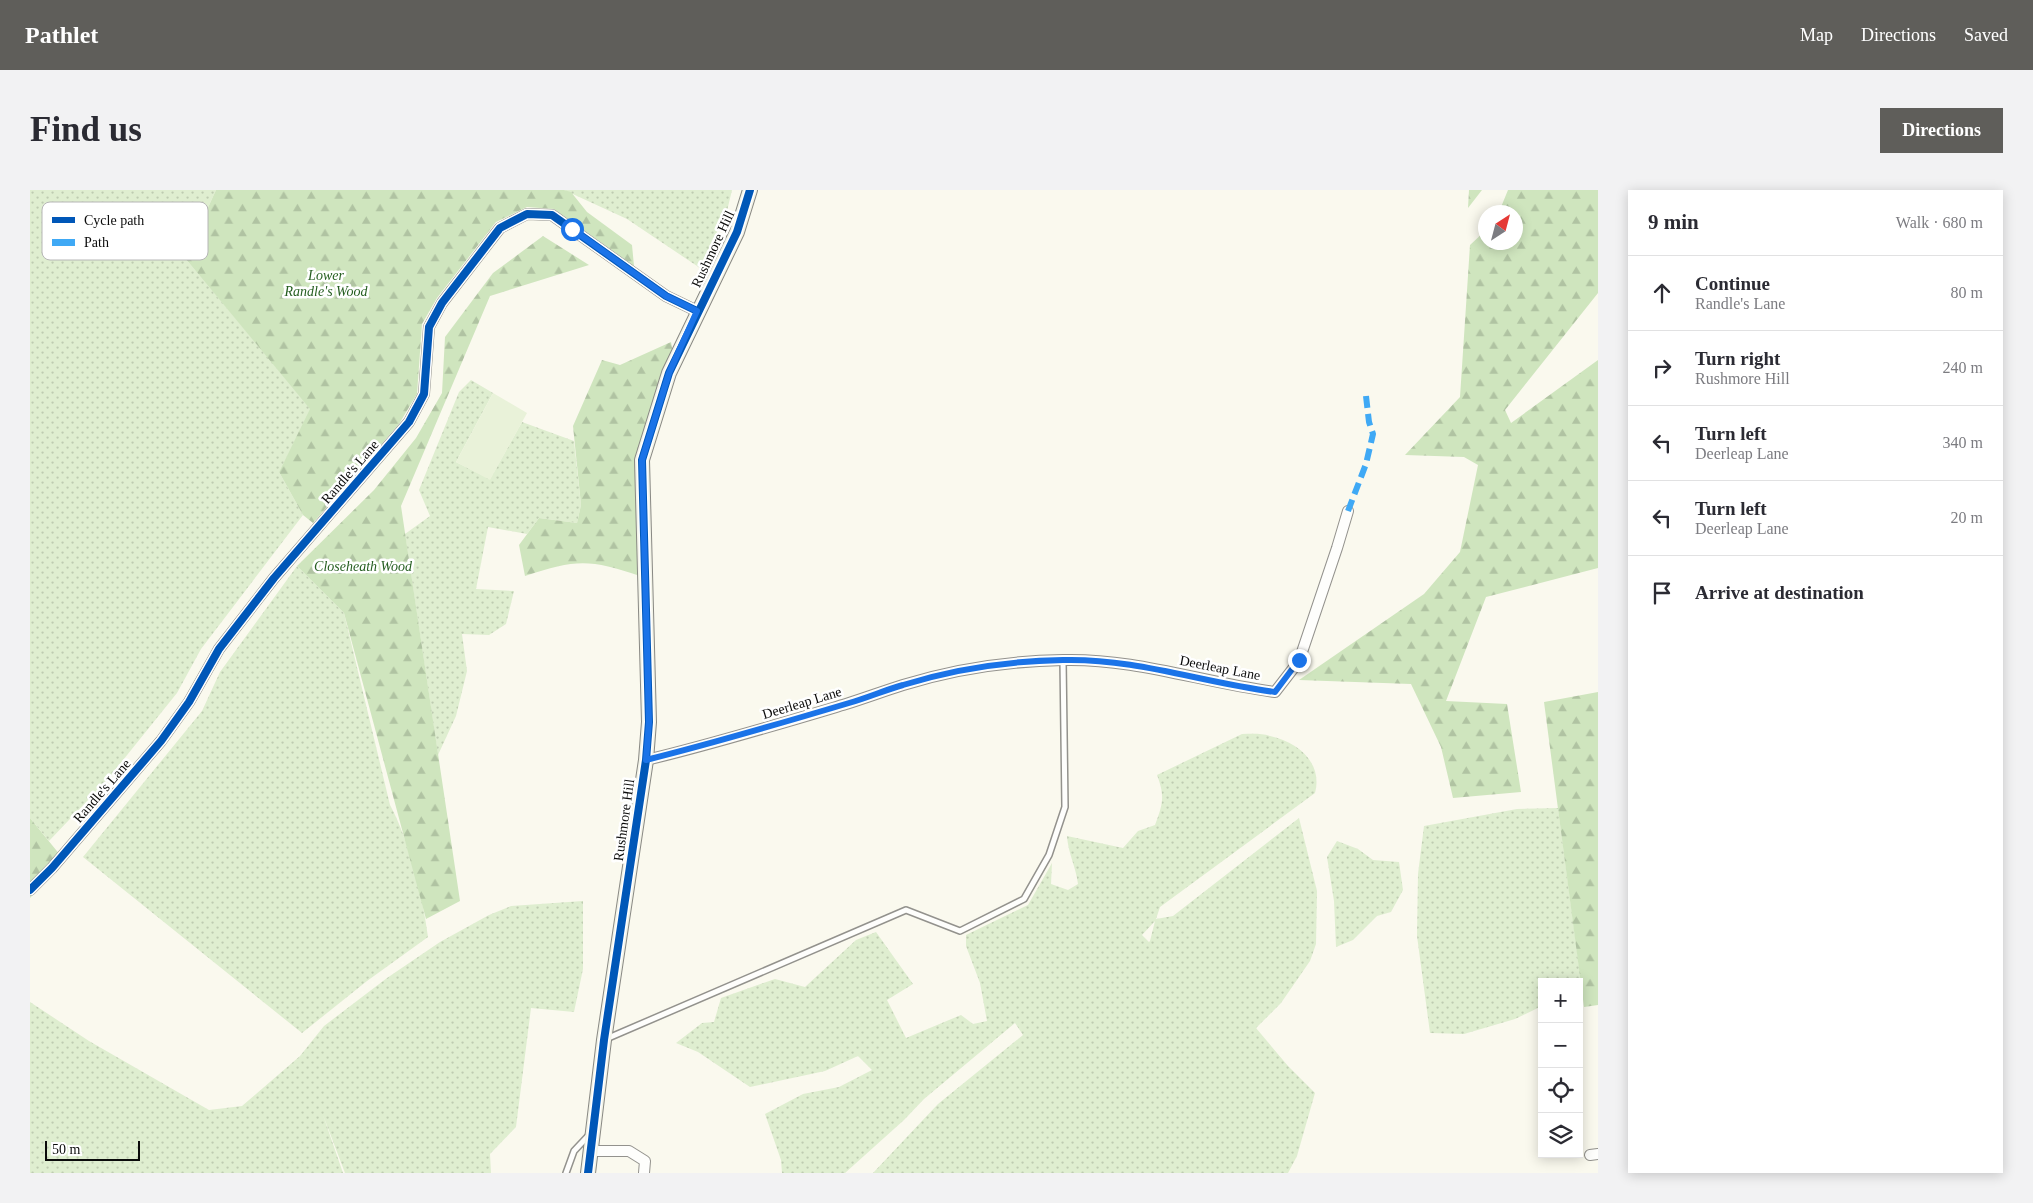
<!DOCTYPE html>
<meta charset="utf-8">
<style>
:root{--surface:#fff;--page:#f2f2f3;--text:#2b2b33;--muted:#7c7c81;--line:#e1e1e2;--accent:#5f5e5a}
body{margin:0;font-family:Georgia,serif;background:var(--page);color:var(--text)}
.controls{position:absolute;right:15px;bottom:15px;display:grid;overflow:hidden;border-radius:0px;box-shadow:0 2px 12px #0003}
.controls button{width:45px;height:45px;display:grid;place-items:center;padding:0;border:0;border-bottom:1px solid var(--line);background:var(--surface);color:var(--text);font:25px sans-serif}
.compass{position:absolute;left:1448px;top:15px;width:45px;height:45px;border-radius:50%;background:var(--surface);box-shadow:0 2px 12px #0003;rotate:36deg}
.scale{position:absolute;left:15px;bottom:12px;width:95px;box-sizing:border-box;padding-left:5px;border:2px solid #0b0b0b;border-top:0;font-size:14px;line-height:18px;white-space:nowrap;color:#0b0b0b;-webkit-text-stroke:4px #fff;paint-order:stroke}
.stop{position:absolute;width:15px;height:15px;margin:-11px;border:4px solid #1a73e8;border-radius:50%;background:#fff}
.stop.end{background:#1a73e8;border-color:#fff;box-shadow:0 1px 5px #0008}
.list{margin:0;padding:0;list-style:none}
h2{display:flex;justify-content:space-between;align-items:center;height:65px;margin:0;padding:0 20px;font-size:21px}
h2 small{font-size:16px;font-weight:400;color:var(--muted)}
.list li{display:grid;grid-template-columns:32px 1fr auto;gap:15px;align-items:center;box-sizing:border-box;height:75px;padding:0 20px;border-top:1px solid var(--line)}
.list b{display:block;font-size:19px;white-space:nowrap}
.list p{margin:0;font-size:16px;white-space:nowrap;color:var(--muted)}
.list em{font-size:16px;font-style:normal;color:var(--muted)}
.icon{flex:none;width:28px;height:28px;fill:none;stroke:currentColor;stroke-width:2;stroke-linecap:round;stroke-linejoin:round}
.map{position:relative;flex:none;width:1568px;height:983px;overflow:hidden;border-radius:0px}
header{display:flex;align-items:center;gap:30px;box-sizing:border-box;height:70px;padding:0 25px;background:var(--accent);color:#fff}
header strong{font-size:24px}
nav{display:flex;gap:28px;margin-inline-start:auto;font-size:18px}
.intro{display:flex;align-items:center;justify-content:space-between;box-sizing:border-box;height:120px;padding:0 30px}
h1{margin:0;font-size:35px}
.button{padding:12px 22px;border-radius:0px;background:var(--accent);color:#fff;font-size:18px;font-weight:700}
main{display:flex;gap:30px;padding:0 30px}
aside{flex:1;background:var(--surface);border-radius:0px;box-shadow:0 2px 12px #0003}
.map>svg:first-child{display:block}
.grass{fill:url(#grass-dots);fill-rule:evenodd}
.forest{fill:url(#forest-firs)}
.pitch{fill:#e9f2d9}
.lines{fill:none;stroke-linecap:round;stroke-linejoin:round}
.lane-casing{stroke:#93928d;stroke-width:8}
.street-casing{stroke:#93928d;stroke-width:12}
.secondary-casing{stroke:#898984;stroke-width:16}
.lane{stroke:#fefefc;stroke-width:5}
.street{stroke:#fefefc;stroke-width:10}
.secondary{stroke:#f3f4e8;stroke-width:14}
.quiet{stroke:#3fa9f5;stroke-width:6;stroke-dasharray:12 6;stroke-linecap:butt}
.cycleway-casing{stroke:#fff;stroke-width:11}
.cycleway{stroke:#0057b8;stroke-width:8}
.route{stroke:#1a73e8;stroke-width:6}
.labels{text-anchor:middle;dominant-baseline:central;stroke-width:5;stroke-linejoin:round;paint-order:stroke}
.street-label{font-size:14px;fill:#0b0b0b;stroke:#fff}
.park-label{font-size:14px;font-style:italic;fill:#255e20;stroke:#fff}
.key{fill:#fff;stroke:#b6b6b6;stroke-width:1}
.key-label{font-size:14px;fill:#0b0b0b}
</style>
<header>
<strong>Pathlet</strong>
<nav><a>Map</a><a>Directions</a><a>Saved</a></nav>
</header>
<div class="intro"><h1>Find us</h1><a class="button">Directions</a></div>
<main>
<div class="map">
<svg width="1568" height="983" viewBox="0 0 1568 983">
<defs>
<pattern id="grass-dots" width="8" height="8" patternUnits="userSpaceOnUse" patternTransform="scale(1.25)"><rect width="8" height="8" fill="#dfeed0"/><path d="M2 2h.1M6 6h.1" fill="none" stroke="#becbb1" stroke-width="1.8" stroke-linecap="round"/></pattern>
<pattern id="forest-firs" width="22" height="20" patternUnits="userSpaceOnUse" patternTransform="scale(1.25)"><rect width="22" height="20" fill="#cfe5be"/><path d="M5 1l3.5 6h-7zM16 11l3.5 6h-7z" fill="#b0c3a2"/></pattern>
</defs>
<rect width="100%" height="100%" fill="#faf9ee"/>
<path class="grass" d="M 0,0 L 186,0 L 155,68 L 281,219 L 249,282 L 273,325 L 171,459 L 147,503 L 77,590 L 19,651 L 0,628 Z
M 534,0 L 702,0 L 697,21 L 670,78 L 597,29 Z
M 441,190 L 463,203 L 426,272 L 460,289 L 492,232 L 544,251 L 551,315 L 547,333 L 509,328 L 497,344 L 458,337 L 446,399 L 484,401 L 476,434 L 459,445 L 432,444 L 437,481 L 426,526 L 408,565 L 375,344 L 400,326 L 389,300 L 429,202 Z
M 267,376 L 314,423 L 360,615 C 379,650 393,708 398,747 L 337,791 L 272,843 L 53,667 L 172,521 L 190,482 Z
M 1212,544 C 1221,544 1231,543 1240,546 C 1268,552 1293,573 1285,603 L 1130,717 L 1126,729 L 1143,726 L 1269,628 L 1287,701 L 1286,754 L 1280,771 L 1251,813 L 1226,838 L 1258,876 L 1285,903 L 1267,966 L 1258,983 L 843,983 L 908,914 L 993,845 L 985,833 L 894,909 L 874,930 L 815,983 L 752,983 L 751,970 L 735,924 L 773,904 L 809,897 L 842,880 L 828,866 L 795,881 L 720,897 L 668,862 L 646,853 L 672,833 L 684,832 L 691,808 L 745,789 L 775,797 L 826,750 L 846,742 L 883,794 L 857,810 L 876,848 L 931,825 L 943,834 L 957,831 L 950,793 L 936,756 L 936,745 L 998,715 L 1022,673 L 1021,694 L 1038,700 L 1048,694 C 1046,677 1038,663 1037,646 L 1093,658 L 1108,641 L 1125,635 C 1133,614 1135,606 1127,585 ZM 1125,731 L 1120,751 L 1119,752 L 1112,745 Z
M 1528,618 L 1551,791 L 1512,792 L 1512,816 L 1485,829 L 1434,844 L 1400,843 L 1387,746 L 1388,684 L 1394,636 L 1487,619 Z
M 1307,651 L 1328,659 L 1343,670 L 1369,672 L 1373,700 L 1361,722 L 1347,726 L 1323,750 L 1306,757 L 1304,711 L 1297,667 Z
M 553,711 L 553,779 L 544,822 L 501,818 L 486,937 L 460,964 L 461,983 L 315,983 L 293,925 L 313,983 L 0,983 L 0,812 L 59,851 L 179,920 L 212,916 L 270,866 L 294,836 L 357,788 L 410,752 L 459,725 L 481,716 Z"/>
<path class="forest" d="M 186,0 L 534,0 L 541,2 L 557,22 L 602,55 L 604,76 L 524,19 L 497,17 L 466,32 L 407,108 L 392,134 L 387,204 L 369,234 L 283,333 L 273,325 L 249,282 L 280,219 L 155,68 Z
M 1439,0 L 1452,0 L 1438,18 Z
M 1478,0 L 1568,0 L 1568,103 L 1475,220 L 1481,233 L 1568,170 L 1568,378 L 1456,407 L 1416,511 L 1477,514 L 1491,602 L 1423,608 L 1411,557 L 1381,494 L 1269,490 L 1394,404 L 1430,362 L 1448,275 L 1434,267 L 1375,265 L 1430,207 L 1440,55 L 1455,41 L 1456,52 L 1486,52 L 1486,22 L 1469,22 Z
M 513,46 L 559,75 L 460,106 L 371,316 L 430,711 L 396,729 L 314,423 L 267,376 L 344,300 L 386,248 L 412,203 L 415,147 L 463,83 Z
M 641,152 L 643,163 L 607,273 L 610,386 C 560,369 546,369 495,386 L 489,355 L 509,328 L 547,333 L 551,315 L 543,236 L 572,170 L 590,175 Z
M 1568,502 L 1568,815 L 1554,817 L 1514,512 Z
M 0,628 L 35,671 L 0,708 Z"/>
<path class="pitch" d="M 463,203 L 497,223 L 460,290 L 426,272 Z"/>
<g class="lines">
<g class="lane-casing">
<path id="lane" d="M 576,849 L 876,720 L 930,741 L 994,709 L 1019,665 L 1035,617 L 1033,470
M 536,983 L 544,961 L 560,944"/>
</g>
<g class="street-casing">
<path id="street" d="M 616,570 C 683,554 749,534 816,514 C 835,508 854,501 873,495 C 924,479 979,471 1033,470 C 1105,468 1174,493 1245,502 L 1269,471 L 1307,358 L 1318,321
M 0,700 L 22,678 L 131,551 L 159,512 L 189,459 L 244,388 L 379,232 L 394,204 L 399,137 L 412,113 L 470,38 L 497,24 L 522,25 L 636,106 L 667,121
M 561,961 L 599,961 L 615,971 L 614,983
M 1560,965 L 1568,964"/>
</g>
<g class="secondary-casing">
<path id="secondary" d="M 558,983 L 574,850 L 616,570 L 619,532 L 612,270 L 639,183 L 707,42 L 720,0"/>
</g>
<use href="#lane" class="lane"/>
<use href="#street" class="street"/>
<use href="#secondary" class="secondary"/>
<path class="quiet" d="M 1318,321 L 1336,274 L 1343,244 L 1339,232 L 1336,206"/>
<g class="cycleway-casing">
<path id="cycleway" d="M 0,700 L 22,678 L 131,551 L 159,512 L 189,459 L 244,388 L 379,232 L 394,204 L 399,137 L 412,113 L 470,38 L 497,24 L 522,25 L 636,106 L 667,121
M 558,983 L 574,850 L 616,570 L 619,532 L 612,270 L 639,183 L 707,42 L 720,0"/>
</g>
<use href="#cycleway" class="cycleway"/>
</g>
<g class="lines">
<path class="route" d="M 542,39 L 636,106 L 667,121 L 639,183 L 612,270 L 619,532 L 616,570 C 684,553 752,533 819,513 C 837,508 855,500 873,495 C 924,479 980,471 1033,470 C 1105,468 1174,493 1245,502 L 1269,470"/>
</g>
<g class="labels">
<g class="street-label">
<text transform="translate(683 59) rotate(-65)">Rushmore Hill</text>
<text transform="translate(320 282) rotate(-49)">Randle's Lane</text>
<text transform="translate(1190 478) rotate(11)">Deerleap Lane</text>
<text transform="translate(772 513) rotate(-17)">Deerleap Lane</text>
<text transform="translate(72 601) rotate(-49)">Randle's Lane</text>
<text transform="translate(594 630) rotate(-82)">Rushmore Hill</text>
</g>
<g class="park-label">
<text x="296" y="85">Lower<tspan x="296" dy="16">Randle's Wood</tspan></text>
<text x="333" y="376">Closeheath Wood</text>
</g>
</g>
<rect x="12" y="12" width="166" height="58" rx="8" class="key"/>
<rect x="22" y="27" width="23" height="6" fill="#0057b8"/>
<rect x="22" y="49" width="23" height="7" fill="#3fa9f5"/>
<g class="key-label">
<text x="54" y="35">Cycle path</text>
<text x="54" y="57">Path</text>
</g>
</svg>
<div class="controls">
<button>+</button>
<button>−</button>
<button><svg class="icon" aria-label="locate" viewBox="0 0 24 24"><circle cx="12" cy="12" r="6"/><path d="M12 2v4M12 18v4M2 12h4M18 12h4"/></svg></button>
<button><svg class="icon" aria-label="layers" viewBox="0 0 24 24"><path d="M12 4l9 5-9 5-9-5zM3 14l9 5 9-5"/></svg></button>
</div>
<svg class="compass" viewBox="-18 -18 36 36"><path d="M0-13l5 13h-10z" fill="#e53935"/><path d="M0 13l5-13h-10z" fill="#7c7c81"/></svg>
<div class="scale">50 m</div>
<div class="stop" style="left:542px;top:39px"></div>
<div class="stop end" style="left:1269px;top:470px"></div>
</div>
<aside>
<h2>9 min<small>Walk · 680 m</small></h2>
<ul class="list">
<li><svg class="icon" aria-label="ahead" viewBox="0 0 24 24"><path d="M12 20V5M6 11l6-6 6 6"/></svg><div><b>Continue</b><p>Randle's Lane</p></div><em>80 m</em></li>
<li><svg class="icon" aria-label="right" viewBox="0 0 24 24"><path d="M7 20v-9h11M14 6l5 5-5 5"/></svg><div><b>Turn right</b><p>Rushmore Hill</p></div><em>240 m</em></li>
<li><svg class="icon" aria-label="left" viewBox="0 0 24 24"><path d="M17 20v-9H6M10 6l-5 5 5 5"/></svg><div><b>Turn left</b><p>Deerleap Lane</p></div><em>340 m</em></li>
<li><svg class="icon" aria-label="left" viewBox="0 0 24 24"><path d="M17 20v-9H6M10 6l-5 5 5 5"/></svg><div><b>Turn left</b><p>Deerleap Lane</p></div><em>20 m</em></li>
<li><svg class="icon" aria-label="arrive" viewBox="0 0 24 24"><path d="M6 21V4h12l-3 4 3 4H6"/></svg><div><b>Arrive at destination</b></div></li>
</ul>
</aside>
</main>
